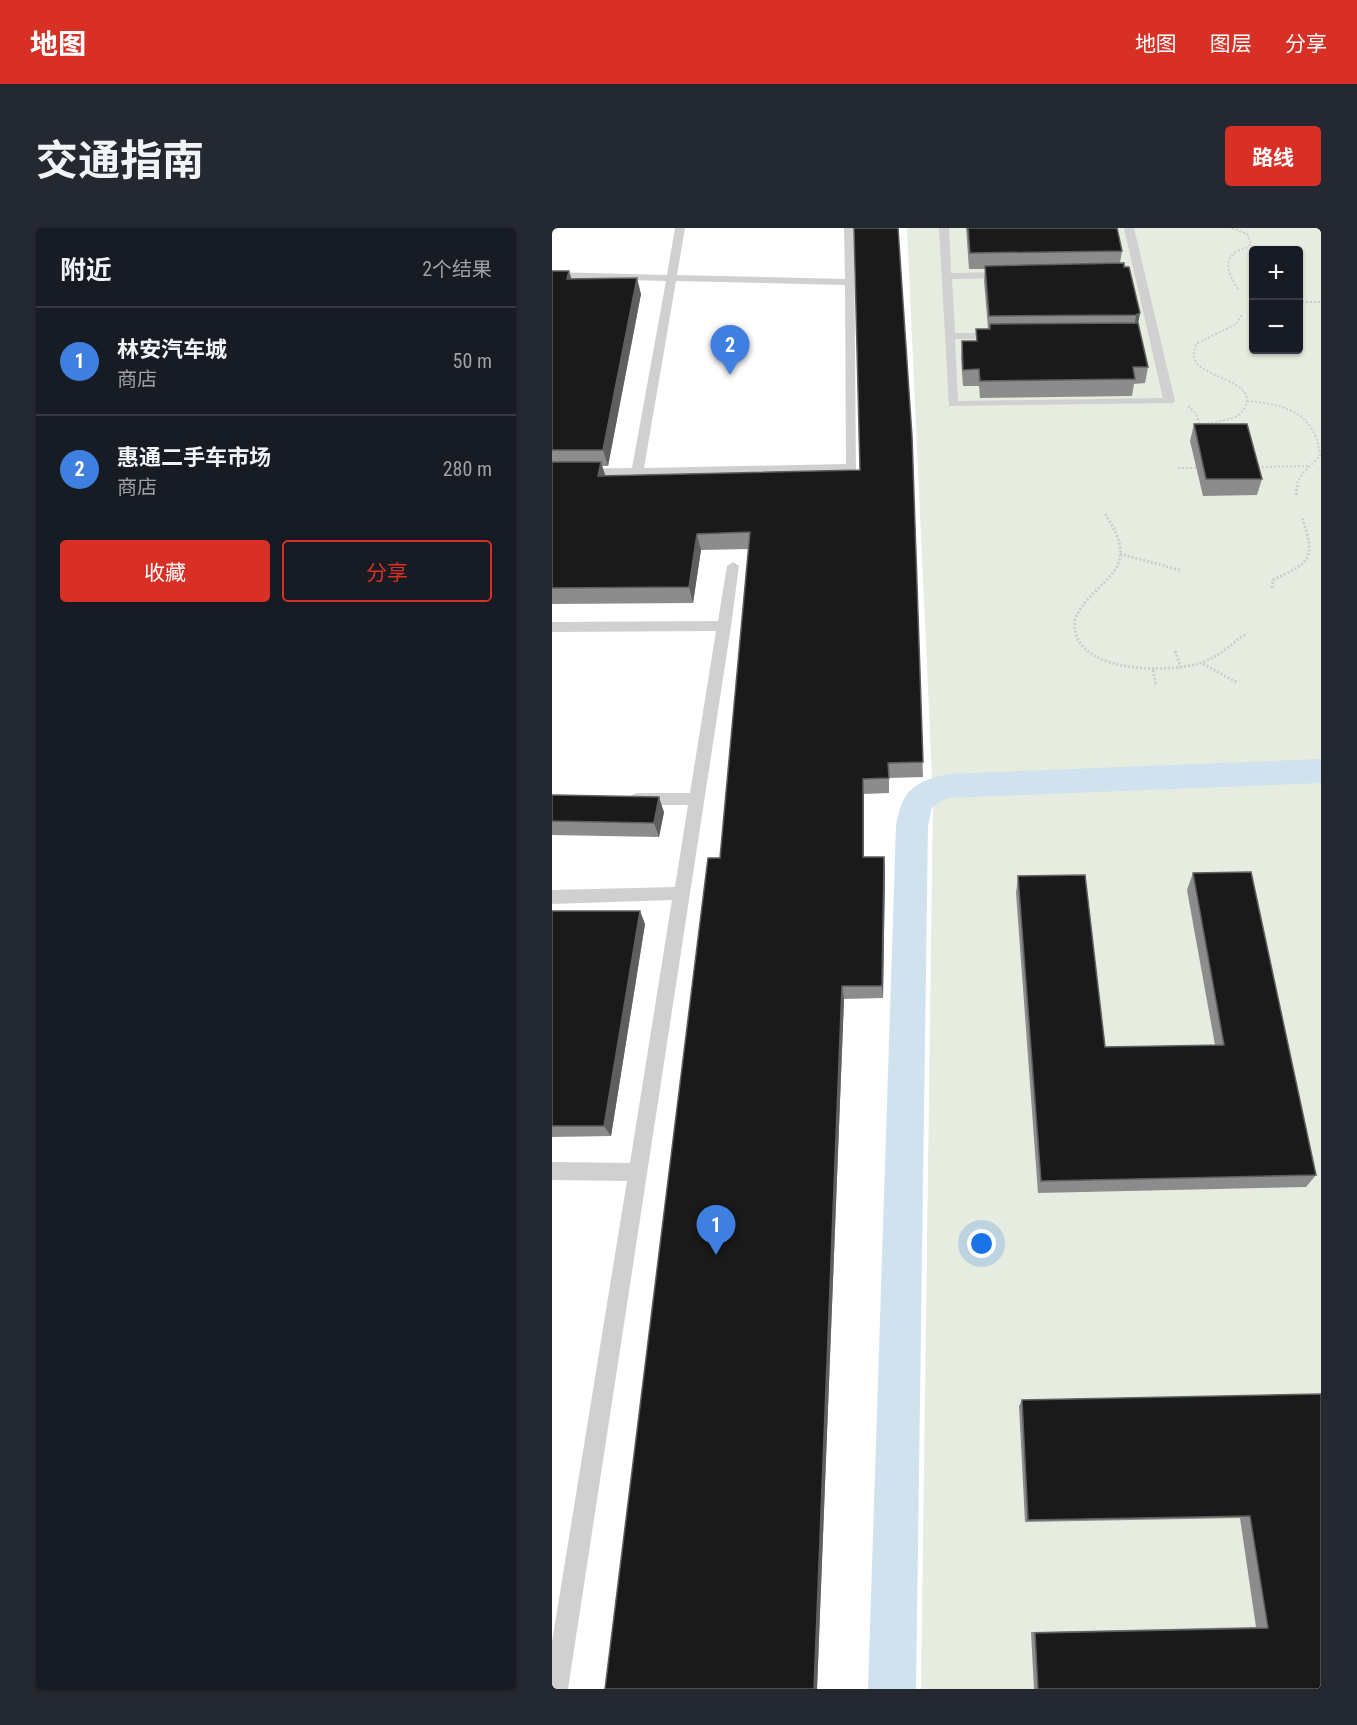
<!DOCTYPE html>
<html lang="zh">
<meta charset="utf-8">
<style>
:root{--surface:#171b24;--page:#242831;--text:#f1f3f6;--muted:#9ea1a6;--line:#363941;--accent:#d93025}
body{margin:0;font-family:"Roboto Condensed","Noto Sans SC",sans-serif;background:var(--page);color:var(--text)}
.controls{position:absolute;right:18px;top:18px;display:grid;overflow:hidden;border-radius:6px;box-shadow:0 2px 4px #0004}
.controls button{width:54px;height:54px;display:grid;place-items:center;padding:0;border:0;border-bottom:2px solid var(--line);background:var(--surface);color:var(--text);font:30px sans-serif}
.you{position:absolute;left:430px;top:1016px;width:21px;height:21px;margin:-15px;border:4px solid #fff;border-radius:50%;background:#1a73e8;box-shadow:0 0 0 9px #1a73e833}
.badge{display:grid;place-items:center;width:39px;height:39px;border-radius:50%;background:var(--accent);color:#fff;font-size:20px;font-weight:700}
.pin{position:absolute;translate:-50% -50px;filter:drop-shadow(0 2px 3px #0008)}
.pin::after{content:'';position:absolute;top:32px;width:21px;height:18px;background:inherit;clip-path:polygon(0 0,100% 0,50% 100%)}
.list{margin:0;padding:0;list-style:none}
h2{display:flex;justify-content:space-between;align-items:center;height:78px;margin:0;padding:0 24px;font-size:26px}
h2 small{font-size:20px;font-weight:400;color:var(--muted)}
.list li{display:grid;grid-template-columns:39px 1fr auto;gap:18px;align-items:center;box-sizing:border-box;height:108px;padding:0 24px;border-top:2px solid var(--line)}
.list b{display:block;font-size:22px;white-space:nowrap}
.list p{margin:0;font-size:20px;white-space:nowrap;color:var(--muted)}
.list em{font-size:20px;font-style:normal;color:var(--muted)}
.actions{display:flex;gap:12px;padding:18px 24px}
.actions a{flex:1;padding:14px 0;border:2px solid var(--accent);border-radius:6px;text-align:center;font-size:21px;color:var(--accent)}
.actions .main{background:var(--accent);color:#fff}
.map{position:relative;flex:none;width:769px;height:1461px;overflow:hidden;border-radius:6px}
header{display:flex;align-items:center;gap:36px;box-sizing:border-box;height:84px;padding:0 30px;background:var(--accent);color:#fff}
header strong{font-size:28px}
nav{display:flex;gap:33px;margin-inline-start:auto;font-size:21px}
.intro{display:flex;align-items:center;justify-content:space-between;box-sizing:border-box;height:144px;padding:0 36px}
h1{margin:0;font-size:42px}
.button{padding:15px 27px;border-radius:6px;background:var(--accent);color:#fff;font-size:21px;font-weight:700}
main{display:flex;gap:36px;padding:0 36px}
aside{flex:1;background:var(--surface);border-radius:6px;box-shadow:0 2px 4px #0004}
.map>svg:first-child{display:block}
.green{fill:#e6ecdf;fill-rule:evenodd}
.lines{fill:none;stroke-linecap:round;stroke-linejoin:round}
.canal{fill:#cfe2ee;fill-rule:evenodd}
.path-far1{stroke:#cdcdcd;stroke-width:2;stroke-dasharray:2 2;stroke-linecap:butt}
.path{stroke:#cdcdcd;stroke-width:3;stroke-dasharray:2 2;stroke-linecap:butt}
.lane{fill:#d0d0d0;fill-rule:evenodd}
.wall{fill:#8c8c8c}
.shaded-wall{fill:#5f5f5f}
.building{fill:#1a1a1a;stroke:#5f5f5f;stroke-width:1.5}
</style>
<header>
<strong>地图</strong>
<nav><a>地图</a><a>图层</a><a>分享</a></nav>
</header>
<div class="intro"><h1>交通指南</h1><a class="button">路线</a></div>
<main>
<aside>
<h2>附近<small>2个结果</small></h2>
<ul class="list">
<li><span class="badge" style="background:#3f7fe0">1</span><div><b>林安汽车城</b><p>商店</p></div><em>50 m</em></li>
<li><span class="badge" style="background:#3f7fe0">2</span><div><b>惠通二手车市场</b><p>商店</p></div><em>280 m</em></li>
</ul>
<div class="actions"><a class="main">收藏</a><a>分享</a></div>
</aside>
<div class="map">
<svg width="769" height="1461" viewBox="0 0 769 1461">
<rect width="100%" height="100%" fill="#fff"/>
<path class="green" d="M 355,0 L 769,0 L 769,1461 L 369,1461 L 381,571 ZM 702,22 L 746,22 L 746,122 L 702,122 Z"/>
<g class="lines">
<path class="canal" d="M 769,531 L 769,555 L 395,570 L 380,579 L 376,598 L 364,1461 L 316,1461 L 344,598 C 350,562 361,555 395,546 Z"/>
<path class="path-far1" d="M 680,0 L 695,6 L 699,16 C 695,20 691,21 686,23 C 668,32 679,49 686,61
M 746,74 L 769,74
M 695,173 C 733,176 764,185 768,228 L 751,245 L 745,255
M 636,178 L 644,186 L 648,197
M 648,198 C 660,193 673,194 685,188 C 689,185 692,182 694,177 C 702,153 654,150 644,134 C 640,128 642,123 644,116 L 684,96 L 690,87
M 702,239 L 757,238
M 626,240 L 644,240"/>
<path class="path" d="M 744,267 L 746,254
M 553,286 C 594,347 543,347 523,391 C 516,445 613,446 648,435 C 666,430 680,415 695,405
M 568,326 L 628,342
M 720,360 L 721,352 C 759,334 764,332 750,289
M 623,423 L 629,440
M 651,436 L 686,455
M 601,442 L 604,458"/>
<path class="lane" d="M 123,0 L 133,0 L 125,47 L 293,51 L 292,0 L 302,0 L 304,243 L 0,249 L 0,241 L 80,240 L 114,53 L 0,50 L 0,44 L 115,47 ZM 124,53 L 293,57 L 294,236 L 92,240 Z
M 387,0 L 397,0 L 399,45 L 454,44 L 459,47 L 454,50 L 400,51 L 403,105 L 445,105 L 450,108 L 445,111 L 403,111 L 406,173 L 611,170 L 572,0 L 582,0 L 623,173 L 621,175 L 397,178 Z
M 181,334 L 187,338 L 179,398 L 16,1461 L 0,1461 L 0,1414 L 75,953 L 0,952 L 0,934 L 78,935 L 120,672 L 0,676 L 0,662 L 123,659 L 136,577 L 85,577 L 80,575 L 77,571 L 80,567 L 85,565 L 138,565 L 164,403 L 0,404 L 0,394 L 166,393 L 175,338 Z"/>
</g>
<path class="wall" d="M 414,0 L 565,0 L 570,23 L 568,35 L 588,85 L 586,95 L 596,139 L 593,155 L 582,156 L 580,168 L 428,170 L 427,158 L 411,158 L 409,130 L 410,113 L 424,113 L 424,101 L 436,101 L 432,53 L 433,41 L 417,41 Z
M 0,43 L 20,51 L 89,66 L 56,238 L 50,238 L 53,248 L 308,242 L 360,208 L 371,549 L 337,550 L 337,565 L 312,566 L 312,629 L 332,629 L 333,643 L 331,770 L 292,771 L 265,1461 L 53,1461 L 168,630 L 197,321 L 149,322 L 141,375 L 0,376 Z
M 642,196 L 710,251 L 705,267 L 651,268 L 638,213 Z
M 0,567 L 112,584 L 107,609 L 0,607 Z
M 641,645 L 764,947 L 754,959 L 486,965 L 464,665 L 466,648 L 553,819 L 663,817 L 635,662 Z
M 0,683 L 93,696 L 59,908 L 0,909 Z
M 769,1166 L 769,1461 L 482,1461 L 479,1404 L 704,1399 L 688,1290 L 473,1294 L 467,1178 L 470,1172 Z"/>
<path class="shaded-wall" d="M 17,43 L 22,59 L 15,51 Z
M 85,50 L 89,66 L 56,238 L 51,222 Z
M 588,85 L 585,100 L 582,101 L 584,87 Z
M 49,234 L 54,250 L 46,248 Z
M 145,306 L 149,322 L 141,375 L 137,359 Z
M 311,551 L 312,566 L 312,643 L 311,629 Z
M 107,569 L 112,584 L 107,609 L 102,595 Z
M 332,629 L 333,643 L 331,770 L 330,758 Z
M 88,683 L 93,696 L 59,908 L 52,898 Z
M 290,758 L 292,771 L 265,1461 L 262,1461 Z"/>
<path class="building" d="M 302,0 L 346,0 L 360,208 L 371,534 L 336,535 L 337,550 L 311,551 L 311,629 L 332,629 L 330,758 L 290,758 L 262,1461 L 53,1461 L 156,630 L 168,630 L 198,304 L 145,306 L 137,359 L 0,360 L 0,234 L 49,234 L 46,248 L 308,242 Z
M 416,0 L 565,0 L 570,23 L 418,25 Z
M 572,35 L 572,39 L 577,39 L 588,85 L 584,87 L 437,88 L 433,38 Z
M 0,43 L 17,43 L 15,51 L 85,50 L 51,222 L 0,222 Z
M 586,95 L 596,139 L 581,139 L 583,151 L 428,153 L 427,141 L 411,142 L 410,113 L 425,113 L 424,101 L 438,101 L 438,96 Z
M 642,196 L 695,196 L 710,251 L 654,251 Z
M 0,567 L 107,569 L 102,595 L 0,593 Z
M 699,644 L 764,947 L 489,953 L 466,648 L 533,647 L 553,819 L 672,817 L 641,645 Z
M 0,683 L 88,683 L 52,898 L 0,898 Z
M 769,1166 L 769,1461 L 486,1461 L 483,1405 L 716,1400 L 698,1288 L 476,1292 L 470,1172 Z"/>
</svg>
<div class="controls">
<button>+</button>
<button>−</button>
</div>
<div class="you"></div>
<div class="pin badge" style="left:164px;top:1027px;background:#3f7fe0">1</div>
<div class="pin badge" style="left:178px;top:147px;background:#3f7fe0">2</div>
</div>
</main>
